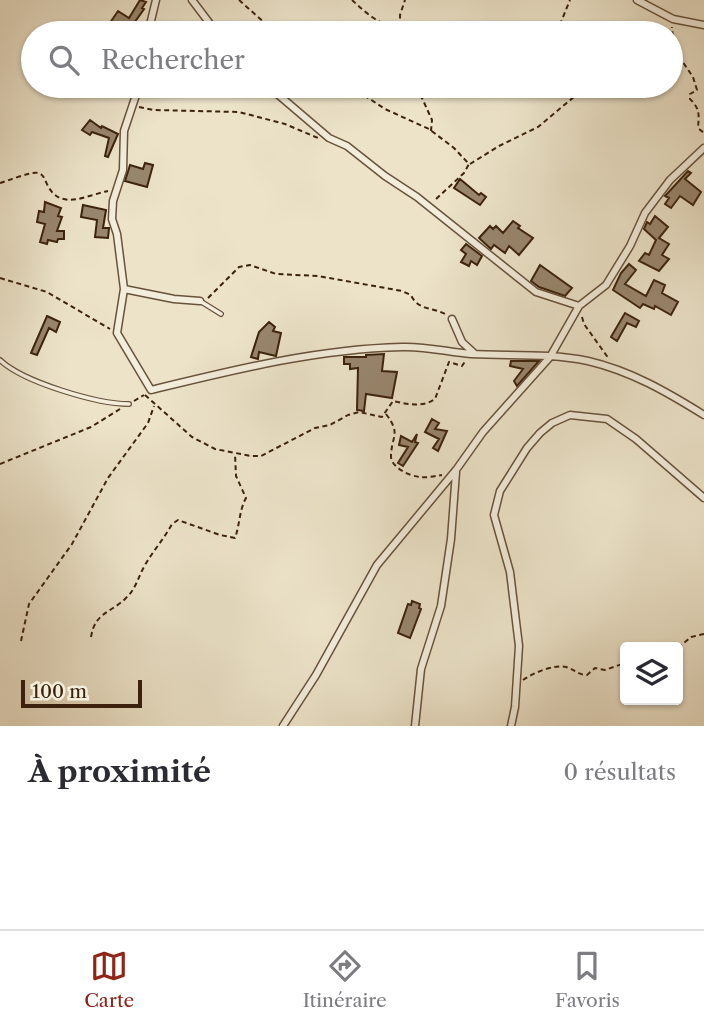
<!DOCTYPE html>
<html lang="fr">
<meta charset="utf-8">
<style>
:root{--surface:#fff;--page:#f7f7f7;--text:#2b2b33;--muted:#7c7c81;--line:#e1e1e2;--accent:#8f2418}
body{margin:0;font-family:"Libre Caslon Text",serif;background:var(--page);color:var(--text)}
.controls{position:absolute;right:21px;bottom:21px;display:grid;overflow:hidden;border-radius:7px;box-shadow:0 2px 5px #0004}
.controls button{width:63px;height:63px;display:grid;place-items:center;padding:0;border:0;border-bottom:2px solid var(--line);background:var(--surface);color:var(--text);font:35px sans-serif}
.scale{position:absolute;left:21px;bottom:18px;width:121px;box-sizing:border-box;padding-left:7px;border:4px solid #3c220c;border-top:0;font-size:19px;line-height:24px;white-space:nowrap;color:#3c220c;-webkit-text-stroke:5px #f3eddc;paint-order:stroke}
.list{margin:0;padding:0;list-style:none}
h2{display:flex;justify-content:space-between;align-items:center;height:91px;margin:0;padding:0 28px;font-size:30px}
h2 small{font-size:23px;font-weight:400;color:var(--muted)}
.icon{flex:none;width:38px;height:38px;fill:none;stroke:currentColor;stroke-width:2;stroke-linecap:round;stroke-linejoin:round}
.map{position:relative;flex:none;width:704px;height:726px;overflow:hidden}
.search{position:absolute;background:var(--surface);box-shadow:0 2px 5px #0004;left:21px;right:21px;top:21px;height:77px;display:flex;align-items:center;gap:18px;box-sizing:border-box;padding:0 24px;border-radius:38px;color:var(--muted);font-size:26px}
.sheet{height:203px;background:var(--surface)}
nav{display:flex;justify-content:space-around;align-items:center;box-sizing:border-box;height:98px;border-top:2px solid var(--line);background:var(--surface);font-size:19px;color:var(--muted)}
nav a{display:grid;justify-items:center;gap:4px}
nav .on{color:var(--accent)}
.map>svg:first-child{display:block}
.building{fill:#98866e;stroke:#3c220c;stroke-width:2}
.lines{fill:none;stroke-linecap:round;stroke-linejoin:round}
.service-casing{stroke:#68523b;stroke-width:6}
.minor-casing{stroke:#68523b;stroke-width:9}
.path{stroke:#3c220c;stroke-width:2;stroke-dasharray:5 3.5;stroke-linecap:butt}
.service{stroke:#f3eddc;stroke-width:3.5}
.minor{stroke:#f3eddc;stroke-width:6}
</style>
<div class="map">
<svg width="704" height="726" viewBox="0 0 704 726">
<rect width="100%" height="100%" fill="#ece3c9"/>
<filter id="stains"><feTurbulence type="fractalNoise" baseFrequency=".00286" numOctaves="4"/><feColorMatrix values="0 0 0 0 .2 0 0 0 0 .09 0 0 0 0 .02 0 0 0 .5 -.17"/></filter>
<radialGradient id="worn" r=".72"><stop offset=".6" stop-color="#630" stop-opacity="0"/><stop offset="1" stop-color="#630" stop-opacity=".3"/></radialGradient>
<path class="building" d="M 140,0 L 146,2 L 142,8 L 144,9 L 127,33 L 103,33 L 118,11 L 129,18 Z
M 90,120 L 101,128 L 102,126 L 118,134 L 108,157 L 105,156 L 109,138 L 92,132 L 90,135 L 82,130 Z
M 145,163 L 153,165 L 147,187 L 125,181 L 130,165 L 143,169 Z
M 688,171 L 691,173 L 685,179 L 701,192 L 693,205 L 680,196 L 671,208 L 665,204 L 669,198 L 665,196 Z
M 460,179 L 479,195 L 481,193 L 486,197 L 480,205 L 454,188 Z
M 45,202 L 61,208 L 58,216 L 62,217 L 57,231 L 64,231 L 64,239 L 58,239 L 57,242 L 48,240 L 47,244 L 40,242 L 45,224 L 37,222 L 39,211 L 44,212 Z
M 83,205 L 106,210 L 103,228 L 109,228 L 108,238 L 95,237 L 97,220 L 81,217 Z
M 655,216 L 668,227 L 659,238 L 669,244 L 662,255 L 669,259 L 659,271 L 639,261 L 645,253 L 649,255 L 656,240 L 644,229 L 647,222 L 650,224 Z
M 513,221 L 520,226 L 518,228 L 533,238 L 519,255 L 509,246 L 505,253 L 494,245 L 491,249 L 479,238 L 490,226 L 493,229 L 496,226 L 503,233 Z
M 466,244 L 482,256 L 477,265 L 471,261 L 469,266 L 461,262 L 466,254 L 461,250 Z
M 629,264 L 636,270 L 625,284 L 646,296 L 654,280 L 665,285 L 662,293 L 678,302 L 671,315 L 655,306 L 654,309 L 643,304 L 640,308 L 613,290 L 621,273 Z
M 540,265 L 572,288 L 565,296 L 539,287 L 531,281 Z
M 625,313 L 639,321 L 636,327 L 627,323 L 617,341 L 611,337 Z
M 47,316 L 60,322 L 56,332 L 49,328 L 37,355 L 31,353 Z
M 269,322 L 275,327 L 273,331 L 281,333 L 276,356 L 259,352 L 258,359 L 251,357 L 259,332 Z
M 384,354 L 382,371 L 397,372 L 392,398 L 366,394 L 364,411 L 357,410 L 358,368 L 350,369 L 350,364 L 344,364 L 344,357 L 366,357 L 366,355 Z
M 511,361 L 539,361 L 517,386 L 514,381 L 523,369 L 510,366 Z
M 432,419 L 439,423 L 435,429 L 447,431 L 438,451 L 433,448 L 439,439 L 425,432 Z
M 417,434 L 415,442 L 418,443 L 403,466 L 398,463 L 408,447 L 399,445 L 401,436 L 412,442 Z
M 412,601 L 420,604 L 419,608 L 421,609 L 410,638 L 398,633 L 408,604 L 411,605 Z"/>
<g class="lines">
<g class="service-casing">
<path id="service" d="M 200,301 L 221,314
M 0,360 C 23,382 97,404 129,404"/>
</g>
<g class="minor-casing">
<path id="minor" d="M 192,0 L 217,33
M 637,0 L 673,19 L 704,25
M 148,33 L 156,0
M 139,86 L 124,131 L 123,170 L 113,201 L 112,219 L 117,234 L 124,289 L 117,333 L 151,390 C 233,370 317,349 402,347 C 425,346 448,352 471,354 C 510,356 551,353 588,361 C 631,371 667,392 704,415
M 268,86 L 329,138 L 347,146 L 385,176 L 417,197 L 536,292 L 579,306
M 124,289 L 174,299 L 200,301
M 452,319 L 462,342 L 475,354
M 283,726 L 316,675 L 377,565 L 456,470 L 483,432 L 550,357 L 579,306 L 606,285 L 630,246 L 645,213 L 670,180 L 704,148
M 415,726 L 421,669 L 441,606 L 451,539 L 456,472
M 511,726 L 515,707 L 519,646 L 510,572 L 494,515 L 500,491 L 527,448 L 540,433 L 552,423 L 570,415 L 607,419 L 636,439 L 704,498"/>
</g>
<path class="path" d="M 239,0 L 276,33
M 352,0 C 368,15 386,31 409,27 L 412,33
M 400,27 L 400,15 L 405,0
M 561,33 L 559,27 L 570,0
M 674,49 L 693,77 L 697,90 L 690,94 L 690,99 C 700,109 699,114 698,128 L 704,133
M 671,52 L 674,49 L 672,27
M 350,86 L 385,109 L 429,129 L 454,148 L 469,164 L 464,173 L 435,200
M 423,86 L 422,98 L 432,120 L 431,131
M 139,107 L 154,110 L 239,112 L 285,124 L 318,138
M 470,164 L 499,146 L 538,127 L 587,86
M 0,183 C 8,181 31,171 38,173 C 44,174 45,181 48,186 C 61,211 87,195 108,191
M 0,278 L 47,292 L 110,329
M 208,298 L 239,267 L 250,265 L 276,274 L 318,276 L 402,291 L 411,295 C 418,311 434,307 447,315
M 582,317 L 584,324 L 609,359
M 145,395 L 192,437 L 215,449 L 251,456 L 261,456 L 315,428 L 330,425 L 348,415 L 359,412 L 382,417 L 393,401 C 407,404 422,408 435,399 L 449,362 L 462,366 L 466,360
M 134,401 L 144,395
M 386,414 C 401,434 392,435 391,455 C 390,467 409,476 420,477 C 427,478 435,476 442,475
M 0,464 L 91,427 L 120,409
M 91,637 C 95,612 111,613 126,598 C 136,589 138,577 145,565 C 153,551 164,539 172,524 L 178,520 L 220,535 L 235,538 C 240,524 239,511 246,498 L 236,476 L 235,454
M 21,641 L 29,604 L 72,544 L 108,478 L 148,423 L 154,406
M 678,648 L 691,637 L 704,634
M 523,680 C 533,673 554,664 566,667 C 574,669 578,675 587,675 L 595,668 L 605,670 L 625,663"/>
<use href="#service" class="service"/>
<use href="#minor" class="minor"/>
</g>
<rect width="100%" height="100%" filter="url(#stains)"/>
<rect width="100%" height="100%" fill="url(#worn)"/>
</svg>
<div class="controls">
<button><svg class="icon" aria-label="layers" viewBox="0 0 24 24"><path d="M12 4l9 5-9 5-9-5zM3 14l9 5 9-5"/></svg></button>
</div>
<div class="scale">100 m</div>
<div class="search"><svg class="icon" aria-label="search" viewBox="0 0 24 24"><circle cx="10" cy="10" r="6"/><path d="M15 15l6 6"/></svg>Rechercher</div>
</div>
<section class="sheet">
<h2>À proximité<small>0 résultats</small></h2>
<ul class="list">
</ul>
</section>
<nav>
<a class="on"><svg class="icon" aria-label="map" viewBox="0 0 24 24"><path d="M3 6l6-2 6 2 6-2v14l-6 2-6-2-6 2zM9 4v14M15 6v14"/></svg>Carte</a>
<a><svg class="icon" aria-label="directions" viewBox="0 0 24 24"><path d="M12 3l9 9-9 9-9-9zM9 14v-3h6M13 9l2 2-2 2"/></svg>Itinéraire</a>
<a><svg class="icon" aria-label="saved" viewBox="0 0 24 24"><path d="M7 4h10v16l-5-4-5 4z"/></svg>Favoris</a>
</nav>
